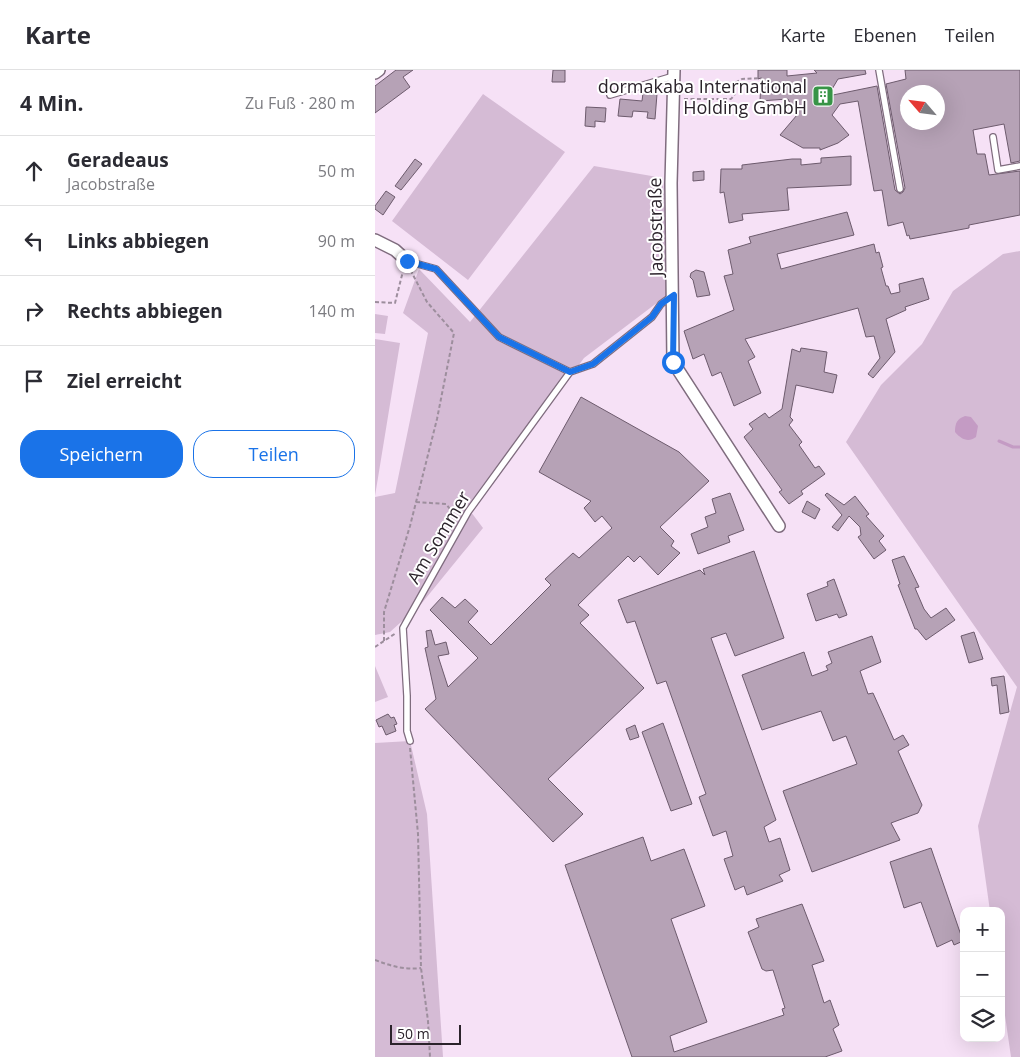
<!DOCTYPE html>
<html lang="de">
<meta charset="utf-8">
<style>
:root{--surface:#fff;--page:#f2f2f3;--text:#2b2b33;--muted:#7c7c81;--line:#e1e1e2;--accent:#1a73e8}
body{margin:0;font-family:"Open Sans",sans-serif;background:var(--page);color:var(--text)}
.controls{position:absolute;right:15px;bottom:15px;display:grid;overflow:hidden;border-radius:10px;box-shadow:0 5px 20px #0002}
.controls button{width:45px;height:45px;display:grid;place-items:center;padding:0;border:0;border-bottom:1px solid var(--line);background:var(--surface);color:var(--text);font:25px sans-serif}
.compass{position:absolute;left:525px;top:15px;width:45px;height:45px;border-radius:50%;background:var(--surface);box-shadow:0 5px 20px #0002;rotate:298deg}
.scale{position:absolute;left:15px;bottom:12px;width:71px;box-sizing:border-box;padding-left:5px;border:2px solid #2b232b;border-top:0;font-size:14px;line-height:18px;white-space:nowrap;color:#2b232b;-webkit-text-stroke:4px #fff;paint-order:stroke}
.stop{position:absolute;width:15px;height:15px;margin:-11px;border:4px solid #1a73e8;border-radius:50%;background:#fff}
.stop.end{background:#1a73e8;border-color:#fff;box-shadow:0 1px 5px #0008}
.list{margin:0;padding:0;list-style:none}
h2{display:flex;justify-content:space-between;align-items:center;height:65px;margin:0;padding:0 20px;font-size:21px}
h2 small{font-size:16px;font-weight:400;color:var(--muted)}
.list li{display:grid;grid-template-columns:32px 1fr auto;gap:15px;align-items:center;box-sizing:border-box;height:70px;padding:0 20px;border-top:1px solid var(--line)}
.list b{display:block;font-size:19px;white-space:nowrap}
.list p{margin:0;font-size:16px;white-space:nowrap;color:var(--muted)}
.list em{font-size:16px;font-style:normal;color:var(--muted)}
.actions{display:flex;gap:10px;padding:15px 20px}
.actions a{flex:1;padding:11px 0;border:1px solid var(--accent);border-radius:20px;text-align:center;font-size:18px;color:var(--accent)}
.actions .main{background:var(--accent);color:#fff}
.icon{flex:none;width:28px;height:28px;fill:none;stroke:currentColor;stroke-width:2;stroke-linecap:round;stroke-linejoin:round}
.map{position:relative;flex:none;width:645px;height:987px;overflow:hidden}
header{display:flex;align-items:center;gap:30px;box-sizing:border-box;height:70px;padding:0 25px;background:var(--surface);border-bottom:1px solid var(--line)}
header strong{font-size:24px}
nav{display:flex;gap:28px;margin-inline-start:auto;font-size:18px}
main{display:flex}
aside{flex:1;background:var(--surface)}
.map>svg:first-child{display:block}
.green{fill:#d5bbd5}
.water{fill:#c49bc4}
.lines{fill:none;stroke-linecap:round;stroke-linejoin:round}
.stream{stroke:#c49bc4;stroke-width:3}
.building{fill:#b6a2b6;stroke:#6d5b6d;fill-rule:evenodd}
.service-casing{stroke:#7f6c7e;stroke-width:8}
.minor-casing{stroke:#7f6c7e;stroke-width:14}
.path{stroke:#9d8e9d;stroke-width:2;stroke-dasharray:4 2.5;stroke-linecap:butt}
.service{stroke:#fff;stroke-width:5.5}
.minor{stroke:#fff;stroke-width:11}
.route{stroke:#1a73e8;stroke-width:6}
.labels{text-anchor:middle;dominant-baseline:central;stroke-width:4;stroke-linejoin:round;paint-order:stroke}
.poi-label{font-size:18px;fill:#2b232b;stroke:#fff;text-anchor:end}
.street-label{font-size:18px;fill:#2b232b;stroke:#fff}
</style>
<header>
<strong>Karte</strong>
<nav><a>Karte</a><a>Ebenen</a><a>Teilen</a></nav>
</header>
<main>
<aside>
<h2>4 Min.<small>Zu Fuß · 280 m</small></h2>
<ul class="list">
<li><svg class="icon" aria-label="ahead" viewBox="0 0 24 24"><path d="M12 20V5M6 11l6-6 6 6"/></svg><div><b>Geradeaus</b><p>Jacobstraße</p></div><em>50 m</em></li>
<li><svg class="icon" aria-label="left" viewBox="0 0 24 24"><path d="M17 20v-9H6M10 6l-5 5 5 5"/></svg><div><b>Links abbiegen</b></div><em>90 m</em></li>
<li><svg class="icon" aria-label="right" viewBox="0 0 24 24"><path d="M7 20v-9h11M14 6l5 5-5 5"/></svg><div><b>Rechts abbiegen</b></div><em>140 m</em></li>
<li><svg class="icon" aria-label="arrive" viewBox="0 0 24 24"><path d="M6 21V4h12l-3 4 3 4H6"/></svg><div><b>Ziel erreicht</b></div></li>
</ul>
<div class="actions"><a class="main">Speichern</a><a>Teilen</a></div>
</aside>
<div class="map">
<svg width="645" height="987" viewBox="0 0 645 987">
<rect width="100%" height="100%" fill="#f6e1f6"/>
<path class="green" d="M 108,24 L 190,82 L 93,210 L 17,151 Z
M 219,96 L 288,108 L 295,223 L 209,288 L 96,442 L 108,458 L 47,533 L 15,562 L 0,565 L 0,427 L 20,423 L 53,263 L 28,243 L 44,199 L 95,252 Z
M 645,181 L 645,987 L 636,987 L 626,918 L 626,841 L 615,841 L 603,756 L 642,617 L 471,372 L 506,315 L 547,274 L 578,221 L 628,184 Z
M 0,244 L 13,246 L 10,264 L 0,263 Z
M 0,269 L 25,273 L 0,426 Z
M 0,596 L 13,627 L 0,632 Z
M 35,671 L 52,744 L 68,987 L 0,987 L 0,673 Z"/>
<path class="water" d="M 590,346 L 596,347 L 603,356 L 601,367 C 593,373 586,369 580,362 C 580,353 582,349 590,346 Z"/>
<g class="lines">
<path class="stream" d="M 624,371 L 638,377 L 645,377"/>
</g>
<path class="building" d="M 21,0 L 38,0 L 28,7 L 35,17 L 0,43 L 0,16 Z
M 178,0 L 190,0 L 190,12 L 177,12 Z
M 383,0 L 412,0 L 412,6 L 442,3 L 439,0 L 490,0 L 491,4 L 463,9 L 453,26 L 502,16 L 520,120 L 525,124 L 528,122 L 530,118 L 511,14 L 531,9 L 530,0 L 645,0 L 645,91 L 636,93 L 629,54 L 598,60 L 602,84 L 610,84 L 614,105 L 645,101 L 645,145 L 594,155 L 594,158 L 535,169 L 534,165 L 532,166 L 528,152 L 513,156 L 507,120 L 499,121 L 483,31 L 465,34 L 457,45 L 474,65 L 463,73 L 445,80 L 445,78 L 428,78 L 405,65 L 422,45 L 418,39 L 413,29 L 385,31 L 386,8 L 383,9 ZM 532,22 L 562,22 L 562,52 L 532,52 Z
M 268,23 L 282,24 L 280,49 L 272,48 L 273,42 L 258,41 L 257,47 L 243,46 L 245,29 L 267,31 Z
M 211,37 L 231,38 L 230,52 L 220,51 L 220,57 L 210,56 Z
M 476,86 L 476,115 L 412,118 L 414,140 L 367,144 L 368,150 L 354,153 L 349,122 L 345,123 L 346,99 L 367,99 L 367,95 L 417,89 L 426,89 L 426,95 L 446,93 L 446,88 Z
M 40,89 L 47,94 L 26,120 L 20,116 Z
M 329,101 L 329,110 L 318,111 L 318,102 Z
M 11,121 L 20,127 L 8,145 L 0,139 L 0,136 Z
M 472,142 L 479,165 L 402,184 L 406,199 L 499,174 L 501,183 L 504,182 L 508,197 L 506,198 L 511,216 L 513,216 L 516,224 L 525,222 L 524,214 L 548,208 L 554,229 L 530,237 L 531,240 L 511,249 L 520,282 L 498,308 L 493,304 L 505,288 L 499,266 L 491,267 L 483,238 L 370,269 L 380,287 L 373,291 L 386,323 L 359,336 L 346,302 L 337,306 L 329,284 L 318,289 L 309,261 L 359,240 L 349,206 L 358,204 L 353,180 L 376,173 L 374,167 Z
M 321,200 L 329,202 L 335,225 L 322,227 L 318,210 L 315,207 L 316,203 Z
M 426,278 L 452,282 L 449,302 L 462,305 L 458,323 L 421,315 L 415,347 L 418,350 L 414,355 L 427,372 L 424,375 L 440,398 L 444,396 L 450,404 L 426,421 L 428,424 L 414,434 L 404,422 L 407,420 L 369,367 L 378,359 L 374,354 L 390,343 L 394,348 L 407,339 L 417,279 L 425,282 Z
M 206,327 L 304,382 L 334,411 L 285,457 L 299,471 L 296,476 L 305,483 L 283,505 L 265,486 L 259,492 L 253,486 L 203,535 L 214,545 L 205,553 L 269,618 L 173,709 L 208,744 L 178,772 L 50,639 L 61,629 L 50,578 L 53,577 L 51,561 L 56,560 L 60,575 L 71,572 L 74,584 L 63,586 L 73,617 L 103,588 L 55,540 L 67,527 L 80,538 L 90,529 L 103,541 L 93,552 L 116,575 L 176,515 L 170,509 L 198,483 L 204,488 L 237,458 L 227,446 L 220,452 L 209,438 L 216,431 L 164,402 Z
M 355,423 L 369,460 L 353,466 L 355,472 L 323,484 L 316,464 L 333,457 L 330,447 L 341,443 L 337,429 Z
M 452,423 L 469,435 L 480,426 L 494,444 L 491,446 L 509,466 L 504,471 L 511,480 L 499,489 L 483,467 L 486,465 L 485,457 L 474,446 L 463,461 L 457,457 L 467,445 L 450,425 Z
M 432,431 L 445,439 L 440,449 L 427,442 Z
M 379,481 L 409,568 L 360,586 L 351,563 L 336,568 L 401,750 L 389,757 L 394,772 L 405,768 L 415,800 L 404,805 L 408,811 L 372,825 L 369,816 L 360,820 L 349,789 L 358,786 L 351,761 L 338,766 L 324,727 L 331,724 L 291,611 L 282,614 L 260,551 L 252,553 L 243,530 L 325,500 L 330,505 L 328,499 Z
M 529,486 L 544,517 L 540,518 L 549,539 L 556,548 L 571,538 L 580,550 L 551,570 L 542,559 L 540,559 L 523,515 L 525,514 L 517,490 Z
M 459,509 L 472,545 L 464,548 L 462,544 L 441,551 L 432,524 L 453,516 L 452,512 Z
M 599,562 L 608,589 L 594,593 L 586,566 Z
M 497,566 L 506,592 L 485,601 L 493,624 L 498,623 L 519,670 L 528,665 L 534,675 L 523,681 L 547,735 L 543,743 L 516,753 L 525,770 L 437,802 L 408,721 L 482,694 L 471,666 L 458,671 L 446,641 L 387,660 L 367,605 L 429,582 L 437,606 L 453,600 L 451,596 L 457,593 L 453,582 Z
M 629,606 L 634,642 L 625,644 L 622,615 L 617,616 L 616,608 Z
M 13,644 L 16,648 L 19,647 L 22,654 L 19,655 L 21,661 L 11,665 L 7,656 L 4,657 L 1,650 Z
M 288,653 L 317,734 L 296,741 L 267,662 Z
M 260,655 L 264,667 L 255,670 L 251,659 Z
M 268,767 L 276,791 L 309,779 L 330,836 L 296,849 L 332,952 L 295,966 L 299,982 L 409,945 L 407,939 L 410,938 L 398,900 L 391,901 L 387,899 L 373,862 L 384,857 L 381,849 L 427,834 L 449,891 L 437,895 L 449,933 L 455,930 L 464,955 L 458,959 L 467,981 L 450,987 L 257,987 L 190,795 Z
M 556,778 L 588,871 L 579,875 L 577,870 L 562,877 L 546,832 L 529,838 L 515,792 Z"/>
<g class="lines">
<g class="service-casing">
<path id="service" d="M 504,0 L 525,119
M 235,25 L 299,6
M 618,67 L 623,100 L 645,96
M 32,191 L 61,199 L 124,267 L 195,302 L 218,294 L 277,247 L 286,234 L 297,226
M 35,671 L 32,661 L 32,626 L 28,558 L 93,442 L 195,302"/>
</g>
<g class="minor-casing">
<path id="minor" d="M 299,0 L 296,113 L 298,292 L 404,456
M 0,3 L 4,0
M 0,170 L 20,180 L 32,191"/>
</g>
<path class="path" d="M 309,29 L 356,29 L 360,24 L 360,13 L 367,9 L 387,8
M 0,232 L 20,233 L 28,201
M 41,432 L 71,434 L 82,448
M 9,571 L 9,542 L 35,456 L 62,349 L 79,263 L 52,232 L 36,201
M 0,577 L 21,563
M 35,678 L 43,764 L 46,898 L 53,951 L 55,987
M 0,890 C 16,896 29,900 46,898"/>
<use href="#service" class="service"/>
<use href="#minor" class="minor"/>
</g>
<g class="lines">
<path class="route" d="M 32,191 L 61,199 L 124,267 L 195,302 L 218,294 L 277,247 L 286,234 L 299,225 L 298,292"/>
</g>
<defs>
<g id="building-square" transform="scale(1.125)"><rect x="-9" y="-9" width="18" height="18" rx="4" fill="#379446" stroke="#fff"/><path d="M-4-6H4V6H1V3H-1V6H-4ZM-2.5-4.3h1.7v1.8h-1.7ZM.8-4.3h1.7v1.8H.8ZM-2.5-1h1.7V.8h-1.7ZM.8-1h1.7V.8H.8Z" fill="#fff"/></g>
</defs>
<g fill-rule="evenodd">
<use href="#building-square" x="448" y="26"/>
</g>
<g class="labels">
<g class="poi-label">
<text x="432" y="16">dormakaba International<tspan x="432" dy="21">Holding GmbH</tspan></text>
</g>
<g class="street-label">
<text transform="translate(280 157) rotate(-91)">Jacobstraße</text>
<text transform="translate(63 467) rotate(-59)">Am Sommer</text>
</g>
</g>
</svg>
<div class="controls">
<button>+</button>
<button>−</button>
<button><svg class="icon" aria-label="layers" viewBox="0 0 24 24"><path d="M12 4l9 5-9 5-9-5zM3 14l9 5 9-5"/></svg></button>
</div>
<svg class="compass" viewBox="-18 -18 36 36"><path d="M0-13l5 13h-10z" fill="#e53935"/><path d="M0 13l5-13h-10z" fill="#7c7c81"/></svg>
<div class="scale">50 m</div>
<div class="stop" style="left:298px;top:292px"></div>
<div class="stop end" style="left:32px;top:191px"></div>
</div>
</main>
